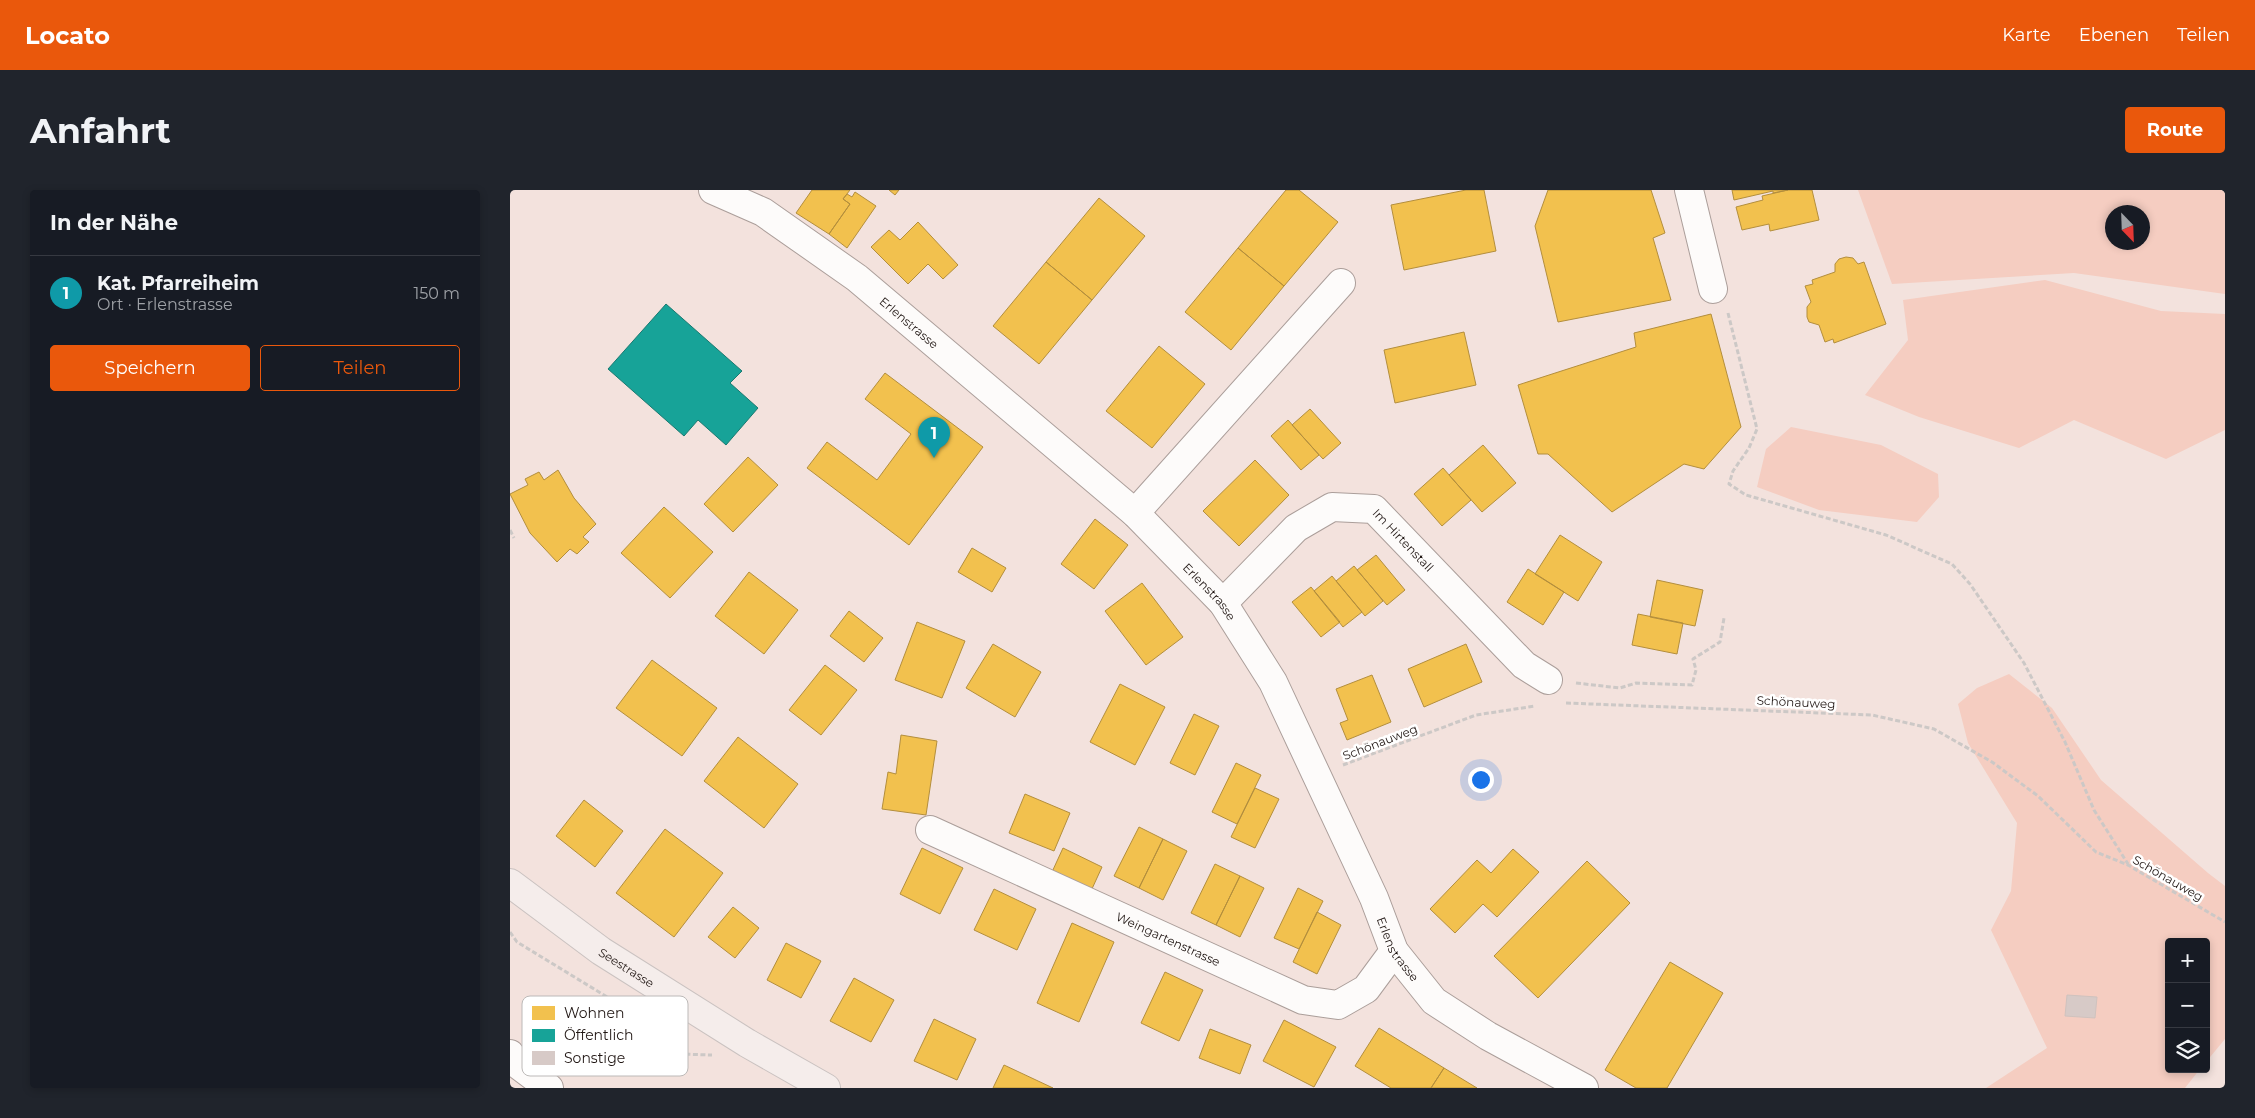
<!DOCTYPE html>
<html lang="de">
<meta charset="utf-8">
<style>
:root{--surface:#171b24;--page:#20242c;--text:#f1f3f6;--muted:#9ea1a6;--line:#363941;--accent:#ea580c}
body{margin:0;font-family:Montserrat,sans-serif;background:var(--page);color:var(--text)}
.controls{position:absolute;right:15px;bottom:15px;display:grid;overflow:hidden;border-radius:5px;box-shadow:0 2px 8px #0003}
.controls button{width:45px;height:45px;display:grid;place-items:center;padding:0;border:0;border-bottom:1px solid var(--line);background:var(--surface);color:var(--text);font:25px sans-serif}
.compass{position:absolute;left:1595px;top:15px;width:45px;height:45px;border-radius:50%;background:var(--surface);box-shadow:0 2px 8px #0003;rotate:157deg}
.you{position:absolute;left:970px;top:589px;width:18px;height:18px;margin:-12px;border:4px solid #fff;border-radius:50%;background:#1a73e8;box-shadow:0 0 0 8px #1a73e833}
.badge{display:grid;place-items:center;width:32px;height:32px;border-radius:50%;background:var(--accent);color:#fff;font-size:16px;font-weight:700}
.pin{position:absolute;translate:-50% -41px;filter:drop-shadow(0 1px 2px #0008)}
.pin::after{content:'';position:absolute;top:26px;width:18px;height:15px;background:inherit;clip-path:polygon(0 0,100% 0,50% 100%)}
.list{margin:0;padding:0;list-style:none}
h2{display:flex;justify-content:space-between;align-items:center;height:65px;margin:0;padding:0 20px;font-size:21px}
h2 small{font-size:16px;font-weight:400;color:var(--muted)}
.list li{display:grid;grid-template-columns:32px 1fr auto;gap:15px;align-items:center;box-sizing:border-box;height:75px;padding:0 20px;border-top:1px solid var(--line)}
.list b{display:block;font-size:19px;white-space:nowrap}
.list p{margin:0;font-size:16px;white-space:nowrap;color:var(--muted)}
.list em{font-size:16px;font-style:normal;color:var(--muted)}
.actions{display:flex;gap:10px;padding:15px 20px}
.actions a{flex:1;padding:11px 0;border:1px solid var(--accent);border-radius:5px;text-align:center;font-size:18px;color:var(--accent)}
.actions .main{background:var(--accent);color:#fff}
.icon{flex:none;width:28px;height:28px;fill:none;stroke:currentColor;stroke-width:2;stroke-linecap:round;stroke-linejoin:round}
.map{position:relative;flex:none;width:1715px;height:898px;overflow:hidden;border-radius:5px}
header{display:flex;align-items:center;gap:30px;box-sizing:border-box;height:70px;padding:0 25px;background:var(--accent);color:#fff}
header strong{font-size:24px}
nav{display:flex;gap:28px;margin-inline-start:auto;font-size:18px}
.intro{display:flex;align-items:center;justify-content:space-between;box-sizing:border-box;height:120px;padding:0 30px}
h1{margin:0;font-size:35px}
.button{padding:12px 22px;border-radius:5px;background:var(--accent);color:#fff;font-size:18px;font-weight:700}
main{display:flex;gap:30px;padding:0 30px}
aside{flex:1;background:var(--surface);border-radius:5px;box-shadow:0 2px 8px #0003}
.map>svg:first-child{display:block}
.green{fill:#f5cdc1;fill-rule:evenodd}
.homes{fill:#f2c14e;stroke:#b38e3d}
.public{fill:#17a398;stroke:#1a7970}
.building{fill:#d7cac7;stroke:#cfc2be}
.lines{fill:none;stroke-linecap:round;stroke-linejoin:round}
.minor-casing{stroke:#ab9e9a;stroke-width:30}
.major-casing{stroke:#cac2c0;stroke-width:30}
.path{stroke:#ccc8c6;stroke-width:3;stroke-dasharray:5 2.5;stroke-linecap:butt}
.minor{stroke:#fdfbfa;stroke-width:28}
.major{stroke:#f5edeb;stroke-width:28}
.labels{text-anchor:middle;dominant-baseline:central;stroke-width:5;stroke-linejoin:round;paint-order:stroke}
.street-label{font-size:12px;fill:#211714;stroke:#fff}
.key{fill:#fff;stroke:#bcb9b8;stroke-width:1}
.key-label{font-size:14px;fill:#211714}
</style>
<header>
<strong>Locato</strong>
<nav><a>Karte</a><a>Ebenen</a><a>Teilen</a></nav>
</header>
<div class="intro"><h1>Anfahrt</h1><a class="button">Route</a></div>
<main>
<aside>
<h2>In der Nähe<small></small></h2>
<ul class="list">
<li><span class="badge" style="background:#0f9aa8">1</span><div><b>Kat. Pfarreiheim</b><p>Ort · Erlenstrasse</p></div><em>150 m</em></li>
</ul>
<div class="actions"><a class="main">Speichern</a><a>Teilen</a></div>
</aside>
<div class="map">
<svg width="1715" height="898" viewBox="0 0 1715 898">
<rect width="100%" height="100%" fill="#f3e2dd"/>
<path class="green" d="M 1348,0 L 1715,0 L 1715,104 L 1564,83 L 1382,94 ZM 1632,22 L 1632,52 L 1602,52 L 1602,22 Z
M 1535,90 L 1651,121 L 1715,124 L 1715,240 L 1656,269 L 1564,230 L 1509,258 L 1409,227 L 1355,205 L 1398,150 L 1393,110 Z
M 1281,237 L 1371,255 L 1428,284 L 1429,307 L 1407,332 L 1309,320 L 1247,297 L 1256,259 Z
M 1499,484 L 1542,518 L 1591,590 L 1698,683 L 1715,696 L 1715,849 L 1696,872 L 1696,752 L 1659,752 L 1659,879 L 1690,879 L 1675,898 L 1476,898 L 1537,858 L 1481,740 L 1501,701 L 1507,633 L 1458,553 L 1448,514 L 1467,498 Z"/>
<path class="homes" d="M 302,0 L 340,0 L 333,9 L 340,14 L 319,44 L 286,23 Z
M 379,0 L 389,0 L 385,5 Z
M 776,0 L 789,0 L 828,32 L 774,96 L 728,58 Z
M 956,0 L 974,0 L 986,61 L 894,80 L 881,15 Z
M 1038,0 L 1141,0 L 1155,43 L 1143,48 L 1161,110 L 1048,132 L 1025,36 Z
M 1222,0 L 1278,0 L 1263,3 L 1263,1 L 1224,10 Z
M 1278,0 L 1302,0 L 1309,30 L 1260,41 L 1259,34 L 1232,40 L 1226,17 L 1253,10 L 1252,6 Z
M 345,2 L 366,16 L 337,58 L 319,44 L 340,14 L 333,9 L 337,4 L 342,7 Z
M 589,8 L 635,46 L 582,110 L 536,72 Z
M 408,32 L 448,75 L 433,89 L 418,74 L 398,94 L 361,57 L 379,40 L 390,50 Z
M 728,58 L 774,96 L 721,160 L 675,122 Z
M 1336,67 L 1343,68 L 1348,74 L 1354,72 L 1376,134 L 1324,153 L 1323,149 L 1315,152 L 1309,135 L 1299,132 L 1297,127 L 1297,117 L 1301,112 L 1295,96 L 1303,94 L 1302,90 L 1325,82 L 1325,74 L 1329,69 Z
M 536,72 L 582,110 L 529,174 L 483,136 Z
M 1201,124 L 1231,237 L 1194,279 L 1174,274 L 1102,322 L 1038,264 L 1028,264 L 1008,195 L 1126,157 L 1124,143 Z
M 954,142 L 966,195 L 885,213 L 874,160 Z
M 649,156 L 695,194 L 642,258 L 596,221 Z
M 375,183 L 473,257 L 399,355 L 297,278 L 317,252 L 367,290 L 401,244 L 355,209 Z
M 800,219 L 831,253 L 813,269 L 782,235 Z
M 778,230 L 809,265 L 791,280 L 761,246 Z
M 973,255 L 1006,293 L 972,322 L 939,285 Z
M 238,267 L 268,295 L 223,342 L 194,314 Z
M 745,270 L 779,305 L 729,356 L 693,321 Z
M 933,278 L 961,310 L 932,336 L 904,304 Z
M 48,280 L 64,308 L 86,334 L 73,347 L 79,352 L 67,364 L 60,359 L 47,372 L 20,343 L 0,304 L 18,295 L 15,289 L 29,282 L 34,290 Z
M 154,317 L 203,362 L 160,408 L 111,363 Z
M 585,329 L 618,355 L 584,399 L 551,374 Z
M 1050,345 L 1092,372 L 1068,411 L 1025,384 Z
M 462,358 L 496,378 L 482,402 L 448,382 Z
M 866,365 L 895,400 L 877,415 L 847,380 Z
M 844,376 L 873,411 L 855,426 L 826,391 Z
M 1018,379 L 1054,402 L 1033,435 L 997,412 Z
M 239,382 L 288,420 L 254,464 L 205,426 Z
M 822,386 L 852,422 L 833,437 L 804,401 Z
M 1147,390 L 1193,400 L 1185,436 L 1140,427 Z
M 632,393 L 673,447 L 636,475 L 595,421 Z
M 801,397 L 830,432 L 811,447 L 782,412 Z
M 339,421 L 373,448 L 354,472 L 320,446 Z
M 1128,424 L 1173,433 L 1167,464 L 1122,455 Z
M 407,432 L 455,451 L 432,508 L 385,490 Z
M 483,454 L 531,482 L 505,527 L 456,498 Z
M 956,454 L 972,492 L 914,517 L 898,479 Z
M 142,470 L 207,518 L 172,566 L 106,518 Z
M 315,475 L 347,500 L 311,545 L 279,520 Z
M 862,485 L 881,532 L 837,550 L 830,533 L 838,530 L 826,499 Z
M 610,494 L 655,517 L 625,575 L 580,552 Z
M 684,524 L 709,536 L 685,585 L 660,573 Z
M 391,545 L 427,551 L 416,625 L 372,619 L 378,582 L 386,584 Z
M 228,547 L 288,594 L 254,638 L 194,591 Z
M 726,573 L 751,585 L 727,634 L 702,622 Z
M 745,598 L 769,609 L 745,658 L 721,647 Z
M 515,604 L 560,623 L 544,661 L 499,643 Z
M 74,610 L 113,641 L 85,677 L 46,646 Z
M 629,637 L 653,649 L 629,698 L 604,686 Z
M 155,639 L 213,683 L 164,747 L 106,703 Z
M 653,649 L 677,661 L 653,710 L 629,698 Z
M 412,658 L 453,678 L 430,724 L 390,704 Z
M 553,658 L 592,677 L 581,701 L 542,682 Z
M 1003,659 L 1029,682 L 987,727 L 973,714 L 945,743 L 920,719 L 967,670 L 981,683 Z
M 1077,671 L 1120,713 L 1028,808 L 984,766 Z
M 705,674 L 730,686 L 706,735 L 681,723 Z
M 730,686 L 754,698 L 730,747 L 706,735 Z
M 788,698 L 813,711 L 789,759 L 764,748 Z
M 484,699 L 526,719 L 507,760 L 464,740 Z
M 223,717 L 249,738 L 225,768 L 198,747 Z
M 807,722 L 831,735 L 807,784 L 783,772 Z
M 562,733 L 604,752 L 569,832 L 527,813 Z
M 276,753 L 311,771 L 291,808 L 257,790 Z
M 1160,772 L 1213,803 L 1157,898 L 1126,898 L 1095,880 Z
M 655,782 L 693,800 L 669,851 L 631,833 Z
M 344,788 L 384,810 L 361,852 L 320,831 Z
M 424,829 L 466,849 L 447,890 L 404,871 Z
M 774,830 L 826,857 L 804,897 L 753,871 Z
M 869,838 L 934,878 L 921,898 L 881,898 L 845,876 Z
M 700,839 L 741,855 L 730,884 L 689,868 Z
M 494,875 L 543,898 L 483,898 Z
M 934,878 L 967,898 L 921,898 Z"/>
<path class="public" d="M 156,114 L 232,181 L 220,193 L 248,218 L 216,255 L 188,230 L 174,246 L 98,179 Z"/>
<path class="building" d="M 1557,805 L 1587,807 L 1585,828 L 1555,826 Z"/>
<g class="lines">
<g class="minor-casing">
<g id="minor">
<path id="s1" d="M 203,0 L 253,22 L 347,88 L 625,323 L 713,413 L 763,492 L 864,708 L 884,761 L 924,811 L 978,846 L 1074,898"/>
<path d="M 1179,0 L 1203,99"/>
<path d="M 625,323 L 831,93"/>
<path id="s2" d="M 713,413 L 786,338 L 822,317 L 864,319 L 1014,475 L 1038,490"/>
<path id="s3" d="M 420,640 L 793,810 L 828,815 L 856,799 L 884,761"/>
<path d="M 0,864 L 7,874 L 39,898"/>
</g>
</g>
<g class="major-casing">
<g id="major">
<path id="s4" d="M 0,693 L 91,761 L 237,853 L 316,898"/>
</g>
</g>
<path class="path" d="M 1218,123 L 1247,239 L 1239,258 L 1223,281 L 1219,294 L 1236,305 L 1376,345 L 1442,374 L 1460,394 L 1514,473 L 1555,552 L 1584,620 L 1618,674
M 0,340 L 4,348
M 1066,493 L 1110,498 L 1126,493 L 1182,495 L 1186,480 L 1183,469 L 1210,452 L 1214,428
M 1056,513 L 1362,525 L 1424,539 L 1482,572 L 1528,606 L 1586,662 L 1618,675 L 1715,732
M 833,575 L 966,525 L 1025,516
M 0,742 L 7,752 L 130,827 L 155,857 L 168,864 L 202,865"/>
<use href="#minor" class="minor"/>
<use href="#major" class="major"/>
</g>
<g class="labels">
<g class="street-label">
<text stroke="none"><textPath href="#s1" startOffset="238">Erlenstrasse</textPath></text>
<text stroke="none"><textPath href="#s2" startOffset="231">Im Hirtenstall</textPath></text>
<text stroke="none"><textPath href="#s1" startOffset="642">Erlenstrasse</textPath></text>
<text transform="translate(1286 512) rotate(3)">Schönauweg</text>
<text transform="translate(870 552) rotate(-21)">Schönauweg</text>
<text transform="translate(1658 688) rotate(30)">Schönauweg</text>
<text stroke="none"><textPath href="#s3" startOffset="262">Weingartenstrasse</textPath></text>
<text stroke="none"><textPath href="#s1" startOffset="1048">Erlenstrasse</textPath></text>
<text stroke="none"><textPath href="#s4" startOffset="144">Seestrasse</textPath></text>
</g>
</g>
<rect x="12" y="806" width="166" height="80" rx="8" class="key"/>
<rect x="22" y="816" width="23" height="14" fill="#f2c14e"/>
<rect x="22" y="839" width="23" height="13" fill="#17a398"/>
<rect x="22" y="861" width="23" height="14" fill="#d7cac7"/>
<g class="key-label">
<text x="54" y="828">Wohnen</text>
<text x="54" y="850">Öffentlich</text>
<text x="54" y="873">Sonstige</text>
</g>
</svg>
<div class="controls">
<button>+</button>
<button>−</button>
<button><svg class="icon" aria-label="layers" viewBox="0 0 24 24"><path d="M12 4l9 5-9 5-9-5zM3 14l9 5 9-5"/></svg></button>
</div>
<svg class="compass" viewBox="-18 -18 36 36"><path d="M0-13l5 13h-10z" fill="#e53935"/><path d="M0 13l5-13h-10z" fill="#9ea1a6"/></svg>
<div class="you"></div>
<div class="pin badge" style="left:424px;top:268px;background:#0f9aa8">1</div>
</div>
</main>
